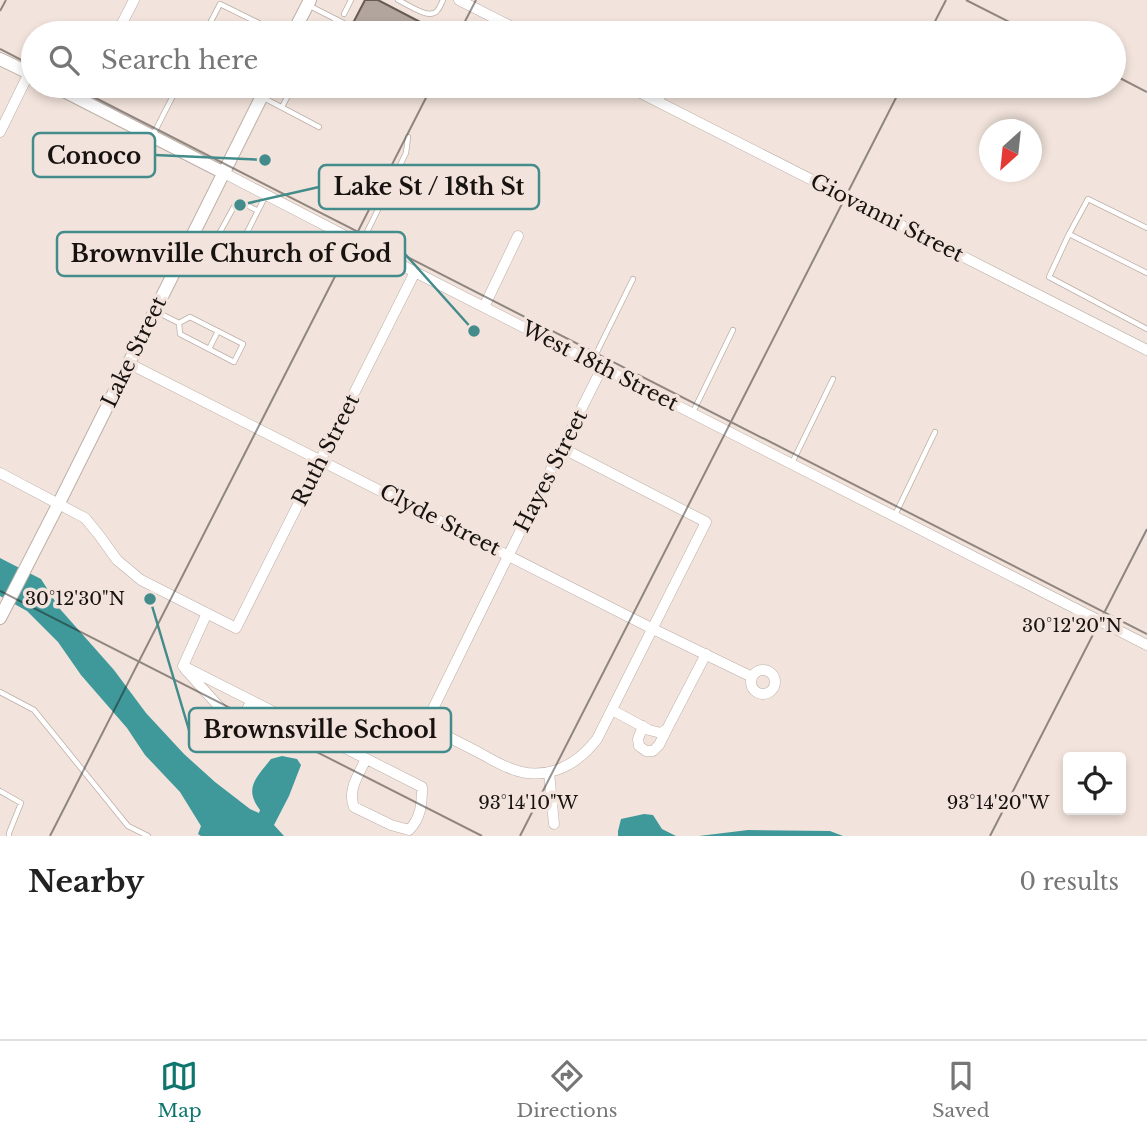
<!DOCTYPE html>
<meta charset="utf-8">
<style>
:root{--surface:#fff;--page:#f2f2f2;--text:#222;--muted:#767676;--line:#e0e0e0;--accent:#0f766e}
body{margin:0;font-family:"Libre Baskerville",serif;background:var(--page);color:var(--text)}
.controls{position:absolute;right:21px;bottom:21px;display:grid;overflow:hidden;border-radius:7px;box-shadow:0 4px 10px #0003}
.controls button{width:63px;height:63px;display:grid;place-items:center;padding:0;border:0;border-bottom:2px solid var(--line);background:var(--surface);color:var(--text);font:35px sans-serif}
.compass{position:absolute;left:979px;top:119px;width:63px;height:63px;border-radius:50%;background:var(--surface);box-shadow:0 4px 10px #0003;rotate:207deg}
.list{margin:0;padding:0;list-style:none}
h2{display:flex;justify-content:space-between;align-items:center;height:91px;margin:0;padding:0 28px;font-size:30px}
h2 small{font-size:23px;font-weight:400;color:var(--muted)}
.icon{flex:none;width:38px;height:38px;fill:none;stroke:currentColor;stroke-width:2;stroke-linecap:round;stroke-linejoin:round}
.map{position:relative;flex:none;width:1147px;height:836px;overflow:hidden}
.search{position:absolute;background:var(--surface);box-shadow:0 4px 10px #0003;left:21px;right:21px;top:21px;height:77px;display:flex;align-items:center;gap:18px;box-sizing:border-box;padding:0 24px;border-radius:38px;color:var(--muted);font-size:26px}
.sheet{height:203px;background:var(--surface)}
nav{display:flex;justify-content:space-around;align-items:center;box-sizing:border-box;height:98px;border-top:2px solid var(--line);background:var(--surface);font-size:19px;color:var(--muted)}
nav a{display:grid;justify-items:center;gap:4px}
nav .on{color:var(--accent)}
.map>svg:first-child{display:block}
.water{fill:#3f999a}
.shadow{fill:#0003}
.building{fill:#b2a59d;stroke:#675c54;stroke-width:2}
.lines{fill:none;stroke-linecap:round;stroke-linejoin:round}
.service-casing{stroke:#bcafa6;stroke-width:6}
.minor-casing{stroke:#bcafa6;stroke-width:11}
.tertiary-casing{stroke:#bcafa6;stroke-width:14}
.service{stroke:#fff;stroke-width:4.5}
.minor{stroke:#fff;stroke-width:10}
.tertiary{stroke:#fff;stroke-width:12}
.ticks{fill:none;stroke:#181310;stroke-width:2;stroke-opacity:0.45}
.labels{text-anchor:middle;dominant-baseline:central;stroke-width:7;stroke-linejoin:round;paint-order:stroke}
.street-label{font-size:21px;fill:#181310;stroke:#f2e4dc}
.ticks-label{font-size:18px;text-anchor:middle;fill:#181310;stroke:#f2e4dc;stroke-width:7;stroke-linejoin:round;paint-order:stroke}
.leader{fill:none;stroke:#448c8c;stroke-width:2.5}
.callout-dot{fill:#448c8c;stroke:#f2e4dc;stroke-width:2.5}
.callout{fill:#f2e4dc;stroke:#448c8c;stroke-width:2.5}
.callout-label{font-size:23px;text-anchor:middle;font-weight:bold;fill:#181310}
</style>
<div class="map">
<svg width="1147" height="836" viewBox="0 0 1147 836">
<rect width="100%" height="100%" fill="#f2e4dc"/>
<path class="water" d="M 0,558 L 41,579 L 60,609 L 114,670 L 146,713 L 184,754 L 215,782 L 250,809 L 259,813 L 260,810 C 243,788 257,777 271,759 L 282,756 L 297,759 L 301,765 L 289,796 L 274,825 L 284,836 L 201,836 L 198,834 L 201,826 L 180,792 L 145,755 L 127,728 L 81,675 L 58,642 L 27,611 L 0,596 Z
M 644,814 L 653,815 L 662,829 L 676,836 L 618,836 L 618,831 L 621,819 Z
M 748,830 L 830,831 L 843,836 L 699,836 Z"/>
<path class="shadow" d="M 367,0 L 374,0 L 423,25 L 428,30 L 426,33 L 372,33 L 360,27 L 355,22 Z"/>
<path class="building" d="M 365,0 L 378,0 L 424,24 L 419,33 L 373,33 L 353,23 Z"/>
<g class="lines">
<g class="service-casing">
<path id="service" d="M 398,0 C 407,4 429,20 437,11 C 440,8 441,4 443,0
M 308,5 L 363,33
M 344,14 L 351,0
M 205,33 L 220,4 L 279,33
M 329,33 L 336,19
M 262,97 L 319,127
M 660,102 L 669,86
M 282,107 L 293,86
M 153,135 L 178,86
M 1069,234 L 1088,199 L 1147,228
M 237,236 L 243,240
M 190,242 L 226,261 L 234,258 L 266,195
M 361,244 L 406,153 L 408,137
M 232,247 L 238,250
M 209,252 L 236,203 L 241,202 L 258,211
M 1147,273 L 1069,234 L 1049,277 L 1147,329
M 155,311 L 179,323
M 190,317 L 243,344 L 234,362 L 180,334 L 179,323 Z
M 209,349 L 218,331
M 592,362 L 633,279
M 693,412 L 733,330
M 792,463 L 833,379
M 895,515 L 935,432
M 0,692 L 34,710 L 128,826 L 148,836
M 0,791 L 21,803 L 9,833 L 9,836"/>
</g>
<g class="minor-casing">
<path id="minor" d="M 459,0 L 524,33
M 117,33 L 134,0
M 627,86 L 1147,350
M 83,101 L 90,86
M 0,132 L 29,73
M 224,173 L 415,272 L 1147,645
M 484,307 L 518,236
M 128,363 L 653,629 L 752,677
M 562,448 L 706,522 L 597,739 C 575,768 542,783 507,767 C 497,763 487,757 478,752 C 460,743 443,734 425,725 C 484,605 542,486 602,368
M 0,473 L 85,518 L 99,535 L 117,560 L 141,580 L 236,628 L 415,272
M 207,613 L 183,666 L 422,787 C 422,804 421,818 409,830 L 391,825 L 354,807 C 347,790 359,774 366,759
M 185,669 L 232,721 L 236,722 L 241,719 L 252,701
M751 682a12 12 0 1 1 24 0a12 12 0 1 1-24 0Z
M 612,710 L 649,730 L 661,733 L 667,729 L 706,654
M 643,726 L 638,739 L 639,746 L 646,751 L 653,751 L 659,745 L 667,729
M 549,772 L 554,824"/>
</g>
<g class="tertiary-casing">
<path id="tertiary" d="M 293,33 L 310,0
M 0,59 L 33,75
M 54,86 L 224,173
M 0,618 L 59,503 L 267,86"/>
</g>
<use href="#service" class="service"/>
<use href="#minor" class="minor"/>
<use href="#tertiary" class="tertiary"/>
</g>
<path class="ticks" d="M 966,0 L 1031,33M 0,11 L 6,0M 459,33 L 476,0M 929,33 L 946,0M 0,49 L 33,66M 1114,75 L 1147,92M 72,86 L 1147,634M 0,591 L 482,836M 50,836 L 432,86M 520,836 L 902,86M 990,836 L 1147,529"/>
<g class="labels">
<g class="street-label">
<text transform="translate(887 218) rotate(27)">Giovanni Street</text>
<text transform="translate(134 352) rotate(-64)">Lake Street</text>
<text transform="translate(600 366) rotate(27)">West 18th Street</text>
<text transform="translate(326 450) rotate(-63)">Ruth Street</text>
<text transform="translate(551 471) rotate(-63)">Hayes Street</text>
<text transform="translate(440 520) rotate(27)">Clyde Street</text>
</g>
</g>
<g class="ticks-label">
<text x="75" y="605">30°12'30"N</text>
<text x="1072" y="632">30°12'20"N</text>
<text x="528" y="809">93°14'10"W</text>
<text x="998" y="809">93°14'20"W</text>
</g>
<path class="leader" d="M265 160L155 155M240 205L319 187M474 331L405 254M150 599L189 730"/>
<g class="callout-dot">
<circle cx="265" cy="160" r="7"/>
<circle cx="240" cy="205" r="7"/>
<circle cx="474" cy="331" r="7"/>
<circle cx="150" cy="599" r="7"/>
</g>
<g class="callout">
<rect x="33" y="133" width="122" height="44" rx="7"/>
<rect x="319" y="165" width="220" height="44" rx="7"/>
<rect x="57" y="232" width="348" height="44" rx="7"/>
<rect x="189" y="708" width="262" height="44" rx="7"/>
</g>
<g class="callout-label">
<text x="94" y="164">Conoco</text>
<text x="429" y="195">Lake St / 18th St</text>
<text x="231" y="262">Brownville Church of God</text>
<text x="320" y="738">Brownsville School</text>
</g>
</svg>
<div class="controls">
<button><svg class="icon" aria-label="locate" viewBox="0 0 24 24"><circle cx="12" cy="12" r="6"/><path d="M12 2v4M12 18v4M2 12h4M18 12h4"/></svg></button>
</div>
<svg class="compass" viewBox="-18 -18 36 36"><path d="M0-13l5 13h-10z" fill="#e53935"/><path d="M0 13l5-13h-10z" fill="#767676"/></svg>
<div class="search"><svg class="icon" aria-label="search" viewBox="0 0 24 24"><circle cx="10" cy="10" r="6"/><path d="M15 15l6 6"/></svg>Search here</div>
</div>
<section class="sheet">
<h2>Nearby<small>0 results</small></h2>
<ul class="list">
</ul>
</section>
<nav>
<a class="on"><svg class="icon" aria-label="map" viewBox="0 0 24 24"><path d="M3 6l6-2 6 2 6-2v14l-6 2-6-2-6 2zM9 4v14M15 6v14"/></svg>Map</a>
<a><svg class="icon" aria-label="directions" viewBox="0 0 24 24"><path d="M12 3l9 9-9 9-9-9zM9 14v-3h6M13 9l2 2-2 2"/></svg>Directions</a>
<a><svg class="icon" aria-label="saved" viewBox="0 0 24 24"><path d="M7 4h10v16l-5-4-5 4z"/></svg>Saved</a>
</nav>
